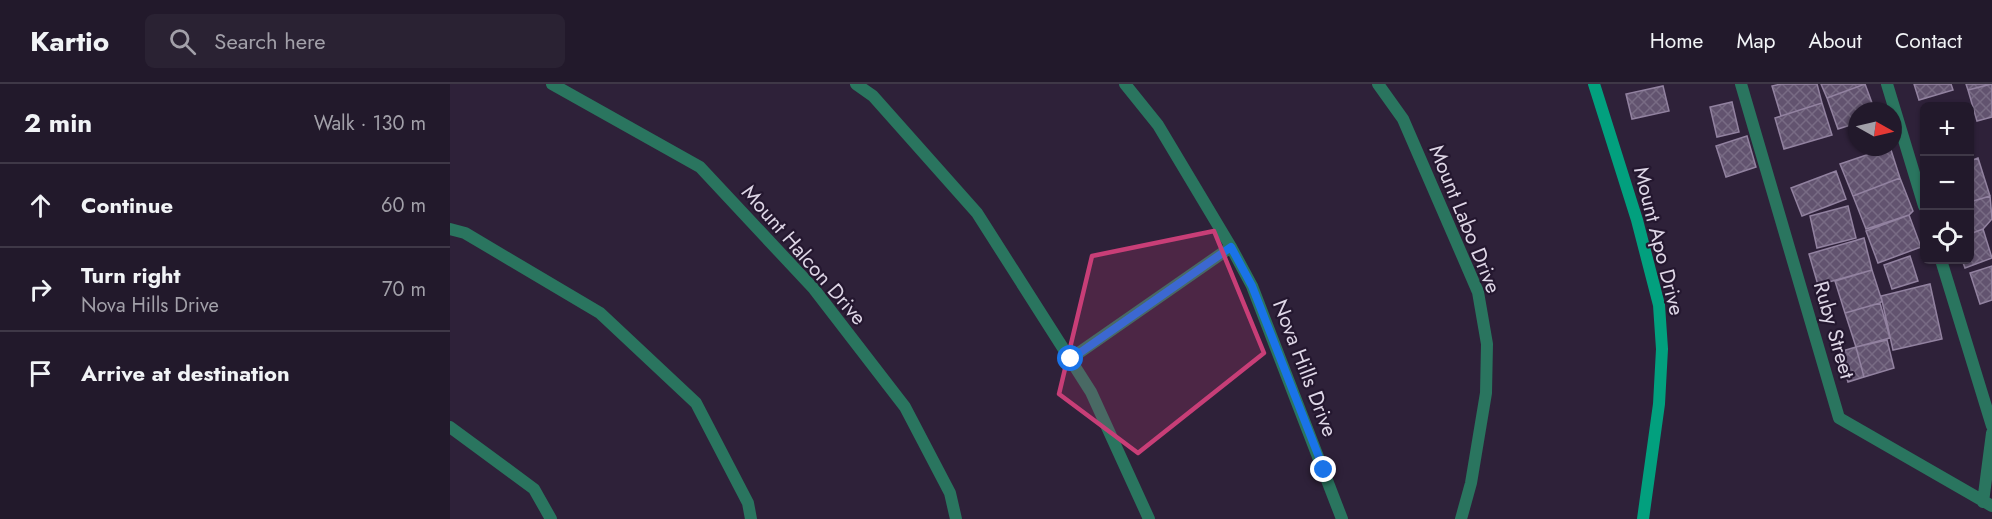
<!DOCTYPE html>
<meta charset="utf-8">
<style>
:root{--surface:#22192b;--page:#2a2233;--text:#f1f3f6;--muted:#a2a0a9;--line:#3f3847}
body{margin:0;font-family:Jost,sans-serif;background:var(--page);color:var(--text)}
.controls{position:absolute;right:18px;top:18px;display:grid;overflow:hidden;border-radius:9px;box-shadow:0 2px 4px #0004}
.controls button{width:54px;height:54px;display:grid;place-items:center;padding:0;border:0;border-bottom:2px solid var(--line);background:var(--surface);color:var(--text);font:30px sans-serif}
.compass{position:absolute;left:1398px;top:18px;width:54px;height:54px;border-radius:50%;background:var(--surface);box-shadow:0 2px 4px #0004;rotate:98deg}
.stop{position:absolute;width:18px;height:18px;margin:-14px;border:4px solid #1a73e8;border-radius:50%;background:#fff}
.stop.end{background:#1a73e8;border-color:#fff;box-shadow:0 2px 6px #0008}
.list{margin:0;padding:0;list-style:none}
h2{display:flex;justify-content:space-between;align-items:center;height:78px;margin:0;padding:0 24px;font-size:26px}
h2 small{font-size:20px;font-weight:400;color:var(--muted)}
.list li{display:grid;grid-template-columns:39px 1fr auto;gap:18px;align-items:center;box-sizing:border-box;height:84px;padding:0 24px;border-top:2px solid var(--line)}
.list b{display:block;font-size:22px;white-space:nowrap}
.list p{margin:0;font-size:20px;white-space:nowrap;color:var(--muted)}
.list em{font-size:20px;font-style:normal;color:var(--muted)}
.icon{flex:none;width:33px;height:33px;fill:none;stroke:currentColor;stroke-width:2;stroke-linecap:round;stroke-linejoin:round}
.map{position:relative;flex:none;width:1542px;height:435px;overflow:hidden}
header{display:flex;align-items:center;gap:36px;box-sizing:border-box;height:84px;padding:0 30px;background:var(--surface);border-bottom:2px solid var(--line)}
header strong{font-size:28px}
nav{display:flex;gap:33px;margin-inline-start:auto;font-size:21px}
.search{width:420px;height:54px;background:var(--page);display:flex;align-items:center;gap:15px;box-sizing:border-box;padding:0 21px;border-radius:9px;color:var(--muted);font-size:22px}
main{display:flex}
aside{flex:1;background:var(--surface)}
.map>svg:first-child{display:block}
.building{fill:url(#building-cross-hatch);stroke:#9282a0;stroke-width:1.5}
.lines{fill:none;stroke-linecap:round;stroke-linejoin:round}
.street{stroke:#2a755f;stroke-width:12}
.secondary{stroke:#02a07e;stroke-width:12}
.route{stroke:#1a73e8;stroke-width:8}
.marked{fill:#c83e77;fill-opacity:0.2;stroke:#c83e77;stroke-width:4.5;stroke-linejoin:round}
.labels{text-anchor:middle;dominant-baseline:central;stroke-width:4.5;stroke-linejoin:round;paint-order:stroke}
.street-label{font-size:21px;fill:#ded6e6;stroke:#24172f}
</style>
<header>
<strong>Kartio</strong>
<div class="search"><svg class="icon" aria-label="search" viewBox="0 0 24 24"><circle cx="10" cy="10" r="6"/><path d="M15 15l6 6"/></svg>Search here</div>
<nav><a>Home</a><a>Map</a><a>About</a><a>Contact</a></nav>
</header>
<main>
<aside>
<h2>2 min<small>Walk · 130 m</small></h2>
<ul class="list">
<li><svg class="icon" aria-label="ahead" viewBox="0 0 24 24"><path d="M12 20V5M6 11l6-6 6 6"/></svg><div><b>Continue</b></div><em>60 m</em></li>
<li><svg class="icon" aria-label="right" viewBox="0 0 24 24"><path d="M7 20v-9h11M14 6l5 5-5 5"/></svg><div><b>Turn right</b><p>Nova Hills Drive</p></div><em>70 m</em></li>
<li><svg class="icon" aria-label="arrive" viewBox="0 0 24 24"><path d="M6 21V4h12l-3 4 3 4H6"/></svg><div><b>Arrive at destination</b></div></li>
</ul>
</aside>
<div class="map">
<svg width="1542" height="435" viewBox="0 0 1542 435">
<defs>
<pattern id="building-cross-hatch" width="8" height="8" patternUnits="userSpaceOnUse" patternTransform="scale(1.5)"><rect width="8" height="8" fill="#62536f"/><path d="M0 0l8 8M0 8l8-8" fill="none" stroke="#786b84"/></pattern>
</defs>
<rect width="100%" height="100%" fill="#2e2139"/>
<path class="building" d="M 1331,0 L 1367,0 L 1372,19 L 1331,32 L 1322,2 Z
M 1371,0 L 1415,0 L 1377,14 Z
M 1415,0 L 1425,27 L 1407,27 L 1407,39 L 1388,45 L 1377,14 Z
M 1464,0 L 1501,0 L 1503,6 L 1469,16 Z
M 1516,0 L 1541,0 L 1518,6 Z
M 1542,0 L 1542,33 L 1527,37 L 1518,6 Z
M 1213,2 L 1219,27 L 1182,35 L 1176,10 Z
M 1282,18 L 1289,48 L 1267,53 L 1260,23 Z
M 1372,19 L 1382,51 L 1334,65 L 1325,34 Z
M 1297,52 L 1306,83 L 1276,93 L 1266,62 Z
M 1440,63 L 1450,94 L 1403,112 L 1390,80 Z
M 1528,74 L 1540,112 L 1520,118 L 1520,77 Z
M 1386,87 L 1396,115 L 1352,132 L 1341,104 Z
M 1450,94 L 1463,127 L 1459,131 L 1416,145 L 1403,112 Z
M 1540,112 L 1542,135 L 1533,145 L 1520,150 L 1520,118 Z
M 1398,122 L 1406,154 L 1367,164 L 1360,132 Z
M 1459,131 L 1471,163 L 1428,179 L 1416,147 Z
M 1533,145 L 1542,174 L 1515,184 L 1512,176 L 1520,176 L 1520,150 Z
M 1414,154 L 1422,186 L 1368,201 L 1359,170 Z
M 1460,172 L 1468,197 L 1442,205 L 1434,181 Z
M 1542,182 L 1542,216 L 1530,220 L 1520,189 Z
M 1422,186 L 1432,217 L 1430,219 L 1395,229 L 1385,197 Z
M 1480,200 L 1492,255 L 1443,266 L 1431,212 Z
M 1430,219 L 1440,254 L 1406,263 L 1395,229 Z
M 1437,256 L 1444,284 L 1414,293 L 1406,263 Z
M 1406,263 L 1414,293 L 1398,298 L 1389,268 Z"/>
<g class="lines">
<path class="street" d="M 102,0 L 250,83 L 364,205 L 455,323 L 500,409 L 506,435
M 406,0 L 423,12 L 527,129 L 641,308 L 699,435
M 675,0 L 708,41 L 781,163 L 802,202 L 892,435
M 928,0 L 953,35 L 1028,208 L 1037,260 L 1036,309 L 1021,399 L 1011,435
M 1291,0 L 1389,334 L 1542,422
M 1437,0 L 1474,122
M 0,145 L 15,149 L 150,229 L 246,319 L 298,419 L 301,435
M 1491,176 L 1542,342
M 620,275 L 781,163
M 0,343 L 84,405 L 101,435
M 1533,418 L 1542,349"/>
<path class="secondary" d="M 1144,0 L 1187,136 L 1209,221 L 1212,265 L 1209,320 L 1193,435"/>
</g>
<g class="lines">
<path class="route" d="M 621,275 L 781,163 L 802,202 L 874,386"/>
</g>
<path class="marked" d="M 764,147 L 814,269 L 688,369 L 609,310 L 642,172 Z"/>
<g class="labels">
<g class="street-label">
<text transform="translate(1015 135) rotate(68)">Mount Labo Drive</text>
<text transform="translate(1209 157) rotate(76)">Mount Apo Drive</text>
<text transform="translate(354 171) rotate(49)">Mount Halcon Drive</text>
<text transform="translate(1384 246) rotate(74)">Ruby Street</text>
<text transform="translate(855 284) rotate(69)">Nova Hills Drive</text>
</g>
</g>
</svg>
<div class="controls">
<button>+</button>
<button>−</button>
<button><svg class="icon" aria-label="locate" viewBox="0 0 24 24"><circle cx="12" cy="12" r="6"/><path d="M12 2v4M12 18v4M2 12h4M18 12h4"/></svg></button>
</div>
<svg class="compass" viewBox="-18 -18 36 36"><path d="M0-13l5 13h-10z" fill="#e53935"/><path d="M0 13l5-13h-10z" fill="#a2a0a9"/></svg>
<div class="stop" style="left:621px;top:275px"></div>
<div class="stop end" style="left:874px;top:386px"></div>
</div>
</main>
